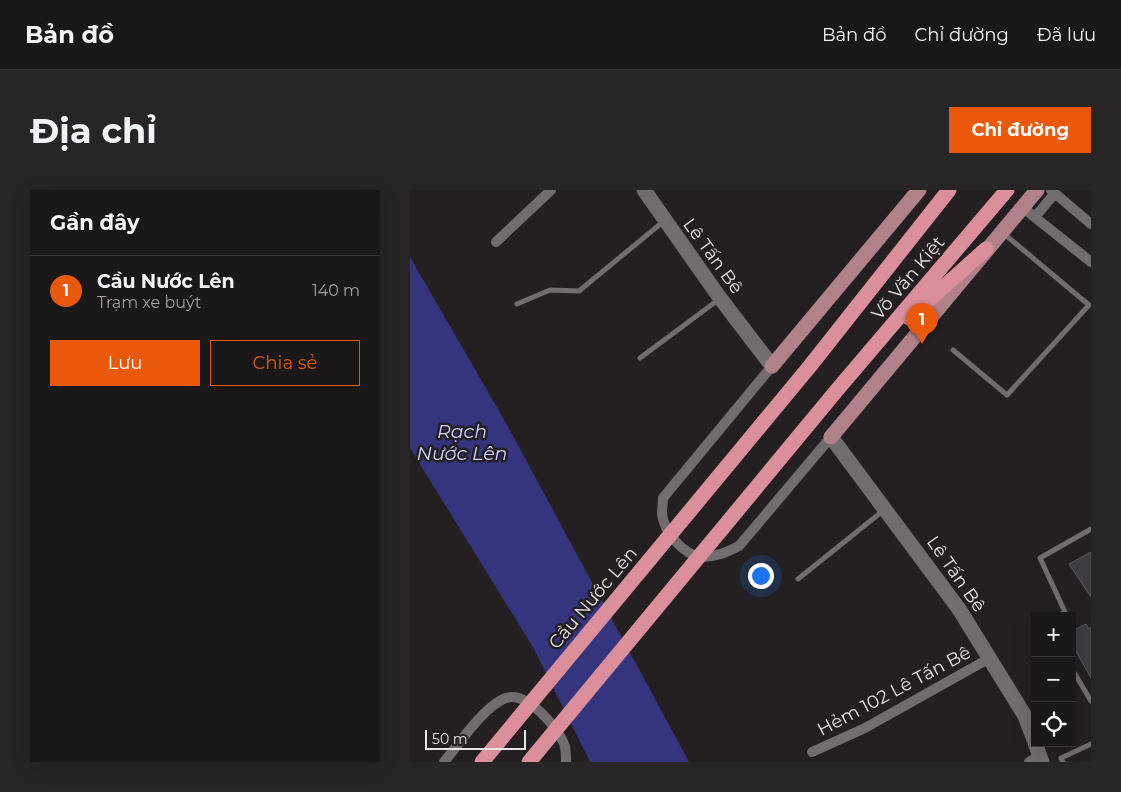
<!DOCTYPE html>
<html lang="vi">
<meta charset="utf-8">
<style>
:root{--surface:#1b181a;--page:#282527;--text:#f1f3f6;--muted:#a0a0a2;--line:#393739;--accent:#ea580c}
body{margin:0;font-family:Montserrat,sans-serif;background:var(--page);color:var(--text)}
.controls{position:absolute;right:15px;bottom:15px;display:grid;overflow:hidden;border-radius:0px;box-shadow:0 5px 20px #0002}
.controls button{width:45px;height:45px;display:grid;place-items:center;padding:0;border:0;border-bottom:1px solid var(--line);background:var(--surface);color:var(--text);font:25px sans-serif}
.scale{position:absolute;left:15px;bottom:12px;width:101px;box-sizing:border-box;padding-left:5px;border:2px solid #e7e4e6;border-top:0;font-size:14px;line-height:18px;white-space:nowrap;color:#e7e4e6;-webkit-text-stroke:4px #242022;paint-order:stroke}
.you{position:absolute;left:350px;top:385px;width:18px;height:18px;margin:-12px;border:4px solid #fff;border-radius:50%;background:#1a73e8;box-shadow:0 0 0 8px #1a73e833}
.badge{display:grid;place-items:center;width:32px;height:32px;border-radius:50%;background:var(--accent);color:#fff;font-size:16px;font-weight:700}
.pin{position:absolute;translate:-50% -41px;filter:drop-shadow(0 1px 2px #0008)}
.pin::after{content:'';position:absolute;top:26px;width:18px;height:15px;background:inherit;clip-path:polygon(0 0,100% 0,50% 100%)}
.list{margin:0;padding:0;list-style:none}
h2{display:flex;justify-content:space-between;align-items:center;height:65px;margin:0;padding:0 20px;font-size:21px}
h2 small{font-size:16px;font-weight:400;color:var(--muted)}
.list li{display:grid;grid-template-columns:32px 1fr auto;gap:15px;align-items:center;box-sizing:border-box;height:70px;padding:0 20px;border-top:1px solid var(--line)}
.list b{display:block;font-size:19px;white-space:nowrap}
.list p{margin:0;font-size:16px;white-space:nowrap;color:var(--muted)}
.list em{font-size:16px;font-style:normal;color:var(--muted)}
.actions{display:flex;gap:10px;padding:15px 20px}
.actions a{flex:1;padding:11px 0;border:1px solid var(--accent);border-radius:0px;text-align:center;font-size:18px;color:var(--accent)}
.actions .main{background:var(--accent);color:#fff}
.icon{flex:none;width:28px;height:28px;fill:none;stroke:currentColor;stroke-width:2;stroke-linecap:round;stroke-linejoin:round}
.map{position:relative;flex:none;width:681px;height:572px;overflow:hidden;border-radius:0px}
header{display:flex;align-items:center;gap:30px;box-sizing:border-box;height:70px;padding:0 25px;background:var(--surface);border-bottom:1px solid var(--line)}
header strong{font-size:24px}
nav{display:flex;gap:28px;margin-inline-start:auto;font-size:18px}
.intro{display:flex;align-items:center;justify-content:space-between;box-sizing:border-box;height:120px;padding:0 30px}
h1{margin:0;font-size:35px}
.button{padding:12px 22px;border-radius:0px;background:var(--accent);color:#fff;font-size:18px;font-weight:700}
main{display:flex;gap:30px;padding:0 30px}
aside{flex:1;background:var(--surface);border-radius:0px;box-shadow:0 5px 20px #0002}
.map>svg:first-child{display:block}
.water{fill:#35347e}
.building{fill:#3e3c40;stroke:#5d5b5f}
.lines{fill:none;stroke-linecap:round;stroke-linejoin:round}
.lane{stroke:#716d6f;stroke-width:5}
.street{stroke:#716d6f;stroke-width:10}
.secondary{stroke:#716d6f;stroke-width:15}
.primary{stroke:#b08189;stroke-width:15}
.highway{stroke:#da8f9a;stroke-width:15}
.labels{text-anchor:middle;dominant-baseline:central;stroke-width:5;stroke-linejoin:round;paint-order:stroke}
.street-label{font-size:18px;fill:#e7e4e6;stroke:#242022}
.water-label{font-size:19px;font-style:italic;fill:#cdd3ff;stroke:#242022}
</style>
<header>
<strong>Bản đồ</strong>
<nav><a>Bản đồ</a><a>Chỉ đường</a><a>Đã lưu</a></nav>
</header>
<div class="intro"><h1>Địa chỉ</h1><a class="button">Chỉ đường</a></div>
<main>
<aside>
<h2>Gần đây<small></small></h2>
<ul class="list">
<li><span class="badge">1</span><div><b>Cầu Nước Lên</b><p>Trạm xe buýt</p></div><em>140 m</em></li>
</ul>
<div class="actions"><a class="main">Lưu</a><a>Chia sẻ</a></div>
</aside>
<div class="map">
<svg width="681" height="572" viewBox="0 0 681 572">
<rect width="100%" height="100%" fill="#242022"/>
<path class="water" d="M 0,67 L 96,233 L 279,572 L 180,572 L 124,459 L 0,258 Z"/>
<path class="building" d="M 681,362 L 681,407 L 659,374 Z
M 676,434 L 679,439 L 681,437 L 681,488 L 662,454 L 662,441 Z"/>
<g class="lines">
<path class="lane" d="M 107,114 L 140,100 L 169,101 L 254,31
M 543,160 L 597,205 L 679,115 L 593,43
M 230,168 L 308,110
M 388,389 L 474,320
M 648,426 L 655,422 L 630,368 L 681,339
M 662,479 L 681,511
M 653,572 L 651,568 L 681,554"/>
<path class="street" d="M 641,0 L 681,34
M 612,17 L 681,72
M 625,27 L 645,3
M 86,52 L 141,0
M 362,176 L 253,308 C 253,313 252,319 252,324 C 254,342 273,365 292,367 C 306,367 317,362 329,356 L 421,247
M 402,562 L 455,538 L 580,468
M 34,572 C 48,555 75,515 96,508 C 117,501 150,539 155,557 C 156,561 156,568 156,572
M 619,572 L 630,566"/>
<path class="secondary" d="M 234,0 L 310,108 L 362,176
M 421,247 L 549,419 L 615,526 L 625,552
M 625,553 L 632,572"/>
<path class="primary" d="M 362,176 L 509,0
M 421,247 L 627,0"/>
<path class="highway" d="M 499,128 L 576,59
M 72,572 L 400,176 L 539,0
M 119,572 L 427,200 L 597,0"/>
</g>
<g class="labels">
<g class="street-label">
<text transform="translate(303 66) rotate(54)">Lê Tấn Bê</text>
<text transform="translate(498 88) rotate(-50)">Võ Văn Kiệt</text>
<text transform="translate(546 384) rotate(55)">Lê Tấn Bê</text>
<text transform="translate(183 408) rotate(-50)">Cầu Nước Lên</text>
<text transform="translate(484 501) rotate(-28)">Hẻm 102 Lê Tấn Bê</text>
</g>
<g class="water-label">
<text x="52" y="241">Rạch<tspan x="52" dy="22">Nước Lên</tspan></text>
</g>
</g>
</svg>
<div class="controls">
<button>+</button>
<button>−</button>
<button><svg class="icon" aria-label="locate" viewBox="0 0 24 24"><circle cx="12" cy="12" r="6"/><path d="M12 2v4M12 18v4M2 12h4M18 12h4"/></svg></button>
</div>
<div class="scale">50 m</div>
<div class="you"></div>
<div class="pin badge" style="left:512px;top:154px">1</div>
</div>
</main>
